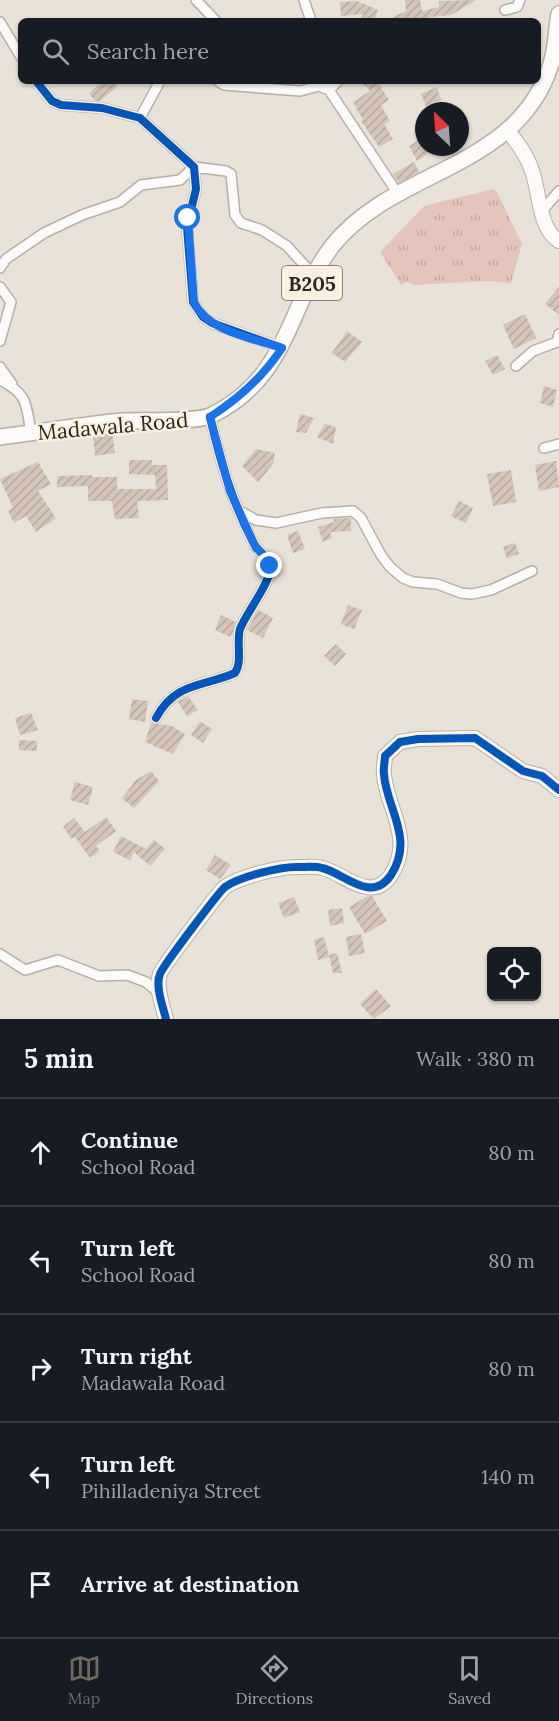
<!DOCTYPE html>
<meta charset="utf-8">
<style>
:root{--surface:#171b24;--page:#20242c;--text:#f1f3f6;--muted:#9ea1a6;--line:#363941;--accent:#6e6961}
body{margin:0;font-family:Lora,serif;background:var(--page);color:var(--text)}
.controls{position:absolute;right:18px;bottom:18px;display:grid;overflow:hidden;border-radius:9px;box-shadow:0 2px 4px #0004}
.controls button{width:54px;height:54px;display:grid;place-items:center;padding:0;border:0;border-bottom:2px solid var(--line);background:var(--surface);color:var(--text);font:30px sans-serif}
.compass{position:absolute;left:415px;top:102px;width:54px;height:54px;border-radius:50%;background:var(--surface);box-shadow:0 2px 4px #0004;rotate:335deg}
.stop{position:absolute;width:18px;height:18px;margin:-14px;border:4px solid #1a73e8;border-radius:50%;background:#fff}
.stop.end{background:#1a73e8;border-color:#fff;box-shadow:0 2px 6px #0008}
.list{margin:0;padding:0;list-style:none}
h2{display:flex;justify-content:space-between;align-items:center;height:78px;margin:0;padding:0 24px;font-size:26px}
h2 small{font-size:20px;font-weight:400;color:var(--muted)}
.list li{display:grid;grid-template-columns:39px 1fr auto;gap:18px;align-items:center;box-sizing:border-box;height:108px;padding:0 24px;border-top:2px solid var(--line)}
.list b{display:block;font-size:22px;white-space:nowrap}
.list p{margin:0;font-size:20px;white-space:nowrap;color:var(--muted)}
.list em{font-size:20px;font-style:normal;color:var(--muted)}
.icon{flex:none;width:33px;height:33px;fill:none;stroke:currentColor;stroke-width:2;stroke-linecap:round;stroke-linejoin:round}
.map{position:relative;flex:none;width:559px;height:1019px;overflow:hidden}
.search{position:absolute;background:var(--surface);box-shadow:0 2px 4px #0004;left:18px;right:18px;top:18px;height:66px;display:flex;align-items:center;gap:15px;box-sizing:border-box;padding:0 21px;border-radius:9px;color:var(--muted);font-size:22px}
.sheet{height:618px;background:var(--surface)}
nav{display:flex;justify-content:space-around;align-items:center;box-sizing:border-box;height:84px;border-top:2px solid var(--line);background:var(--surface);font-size:16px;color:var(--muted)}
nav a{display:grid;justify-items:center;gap:3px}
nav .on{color:var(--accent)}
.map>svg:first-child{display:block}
.park{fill:url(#park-tufts)}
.building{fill:url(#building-hatch)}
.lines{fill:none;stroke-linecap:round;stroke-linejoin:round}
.street-casing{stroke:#b5b0a9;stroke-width:12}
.secondary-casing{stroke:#b5b0a9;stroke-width:16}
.primary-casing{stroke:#b5b0a9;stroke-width:18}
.street{stroke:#fcfbf9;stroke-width:9}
.secondary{stroke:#fcfbf9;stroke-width:14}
.primary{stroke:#fcfbf9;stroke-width:15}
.cycleway-casing{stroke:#fbf0df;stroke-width:11}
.cycleway{stroke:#0057b8;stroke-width:8}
.route{stroke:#1a73e8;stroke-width:8}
.labels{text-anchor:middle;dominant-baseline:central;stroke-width:5;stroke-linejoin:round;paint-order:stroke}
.shield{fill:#fbf0df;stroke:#6a645a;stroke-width:1.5}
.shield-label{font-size:20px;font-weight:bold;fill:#2c2821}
.street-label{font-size:21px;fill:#2c2821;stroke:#fbf0df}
</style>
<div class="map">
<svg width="559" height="1019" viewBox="0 0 559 1019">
<defs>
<pattern id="park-tufts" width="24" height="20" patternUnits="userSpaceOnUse" patternTransform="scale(1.5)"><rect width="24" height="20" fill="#e3c5bc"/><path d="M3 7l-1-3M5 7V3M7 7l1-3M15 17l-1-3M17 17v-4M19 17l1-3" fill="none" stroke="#c3a9a1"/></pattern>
<pattern id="building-hatch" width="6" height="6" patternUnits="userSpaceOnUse" patternTransform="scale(1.5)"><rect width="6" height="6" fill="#d4c5b8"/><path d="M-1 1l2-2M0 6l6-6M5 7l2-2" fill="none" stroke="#b6a99e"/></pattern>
</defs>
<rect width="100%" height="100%" fill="#e8e2d8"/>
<path class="park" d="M 493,189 L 497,192 L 522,244 L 511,283 L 487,281 L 415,285 L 407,282 L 401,285 L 380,252 L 424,206 Z"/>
<path class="building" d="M 405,0 L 420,0 L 422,11 L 439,7 L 439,1 L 476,0 L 451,15 L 429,17 L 438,21 L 389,21 L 389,19 L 406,11 Z
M 357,1 L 378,10 L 374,21 L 360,21 L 363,14 L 341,16 L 340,2 Z
M 103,81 L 114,81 L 118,86 L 100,101 L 95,101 L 89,93 Z
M 360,81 L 377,81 L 389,100 L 381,105 L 390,121 L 384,124 L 393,139 L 379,147 L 361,121 L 363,120 L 353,102 L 370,91 Z
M 437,87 L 441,100 L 426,106 L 421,94 Z
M 419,140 L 428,154 L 417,161 L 409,146 Z
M 414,162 L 419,172 L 399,183 L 393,174 Z
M 559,287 L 559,315 L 545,304 Z
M 525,314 L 536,338 L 514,349 L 503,325 Z
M 347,331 L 362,342 L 345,362 L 332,353 Z
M 497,355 L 505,369 L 493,375 L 485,361 Z
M 544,386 L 557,390 L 553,407 L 540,403 Z
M 300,414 L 314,418 L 306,433 L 296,432 Z
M 325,424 L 336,427 L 333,444 L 317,437 Z
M 112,432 L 115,453 L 95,456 L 93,434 Z
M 256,449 L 275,453 L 273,464 L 258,482 L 242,466 Z
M 129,460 L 152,460 L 152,465 L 167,465 L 168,500 L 137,501 L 139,518 L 115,519 L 112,501 L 88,501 L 88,486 L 57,487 L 57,476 L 92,475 L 92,477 L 117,477 L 117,489 L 156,489 L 155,475 L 129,474 Z
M 556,461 L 559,487 L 539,491 L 535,465 Z
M 38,462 L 51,484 L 38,491 L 56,518 L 36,532 L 26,516 L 14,523 L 8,511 L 13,508 L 0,479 Z
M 511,470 L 516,502 L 493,506 L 487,474 Z
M 459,501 L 473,508 L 466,523 L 451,516 Z
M 351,518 L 351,531 L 330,532 L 332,538 L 323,542 L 318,527 L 334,522 L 334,519 Z
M 298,531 L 305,549 L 293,553 L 287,535 Z
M 515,543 L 519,554 L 507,558 L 503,547 Z
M 348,605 L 362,610 L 354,629 L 341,624 Z
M 258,610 L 273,618 L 263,638 L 247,630 Z
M 221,615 L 236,622 L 231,637 L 215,630 Z
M 336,644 L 346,654 L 335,666 L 324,656 Z
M 188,696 L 198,710 L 187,716 L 178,702 Z
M 132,699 L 148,701 L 145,722 L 129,719 Z
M 31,713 L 38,730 L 20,735 L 15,718 Z
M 200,721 L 212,729 L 203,743 L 191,735 Z
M 151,723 L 172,726 L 185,734 L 173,754 L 145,742 Z
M 19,740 L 37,741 L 37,751 L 19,750 Z
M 151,771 L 159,781 L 134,808 L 122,798 L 136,780 Z
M 75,782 L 93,787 L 88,805 L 70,800 Z
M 106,817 L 116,831 L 96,846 L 100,851 L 90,858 L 75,837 L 72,839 L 63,827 L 74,818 L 85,832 Z
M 121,836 L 146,849 L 154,840 L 165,849 L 150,866 L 134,852 L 130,860 L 113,852 Z
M 215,855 L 231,865 L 220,879 L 206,870 Z
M 368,896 L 372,896 L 387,921 L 365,934 L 349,907 Z
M 294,897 L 300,912 L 284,918 L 278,903 Z
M 342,908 L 344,923 L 330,926 L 328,910 Z
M 361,934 L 365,953 L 349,956 L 346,937 Z
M 324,937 L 329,957 L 318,960 L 314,940 Z
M 337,953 L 342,973 L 333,973 L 329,955 Z
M 376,989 L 391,1006 L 374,1019 L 360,1004 Z"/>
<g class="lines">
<g class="street-casing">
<path id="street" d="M 196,0 L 216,21
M 304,0 L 311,21
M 505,10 L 517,7 L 520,0
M 0,22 L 21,57
M 36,81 L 52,101 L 61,105 L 102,108 L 140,118 L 194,167 L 196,189 L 187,227 L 193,302 L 203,317 L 212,323 L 282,348
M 218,81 L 224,85 L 300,91 L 319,86 L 329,90
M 323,81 L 398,194
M 329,90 L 338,81
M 140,118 L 160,81
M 542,211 L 559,191
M 0,268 L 6,259 L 44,233 L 82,215 L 120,202 L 141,185 L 180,180 L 194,167 L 226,171 L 231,174 L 235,215 L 241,223 L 262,230 L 287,246 L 315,277
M 0,287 L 11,302 L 0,341
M 516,366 L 533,351 L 557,342 L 559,334
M 0,367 L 12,384
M 0,380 C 28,394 26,404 31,433
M 544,448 L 559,444
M 238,510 L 256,520 L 276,523 L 322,513 L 353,511 L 361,518 L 381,555 L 390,567 L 403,578 L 413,582 L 437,584 L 461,593 L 472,594 L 491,590 L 532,571
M 156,718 C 175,682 203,687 235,673 C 243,661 236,643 240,629 C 246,613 271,582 270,568 C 270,557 257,551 253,542 C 232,502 220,460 210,417
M 0,954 L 25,970 L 58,960 L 99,976 L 127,975 L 146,982 L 160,994"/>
</g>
<g class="secondary-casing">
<path id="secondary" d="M 507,130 C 518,143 527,155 532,171 C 540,192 538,228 559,241
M 166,1019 C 163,1007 155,986 160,974 C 162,967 219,892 225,887 C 239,877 281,866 299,867 C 306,867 315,866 322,868 C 343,872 371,905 391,875 C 415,838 386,808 384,774 C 383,768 385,762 385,756 L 400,742 L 418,739 L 475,738 L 523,771 L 542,776 L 559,790"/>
</g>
<g class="primary-casing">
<path id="primary" d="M 0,437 C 40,432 81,425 122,421 C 142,420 197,423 212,415 C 290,377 288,303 333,245 C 395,168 518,170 551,64 C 556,49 556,30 559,14"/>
</g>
<use href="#street" class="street"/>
<use href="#secondary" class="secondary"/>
<use href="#primary" class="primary"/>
<g class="cycleway-casing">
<path id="cycleway" d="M 36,81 L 52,101 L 61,105 L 102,108 L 140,118 L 194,167 L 196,189 L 187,227 L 193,302 L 203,317 L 212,323 L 282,348
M 156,718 C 175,682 203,687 235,673 C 243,661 236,643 240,629 C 246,613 271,582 270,568 C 270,557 257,551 253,542 C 232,502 220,460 210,417
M 166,1019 C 163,1007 155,986 160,974 C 162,967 219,892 225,887 C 239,877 281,866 299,867 C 306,867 315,866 322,868 C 343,872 371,905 391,875 C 415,838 386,808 384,774 C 383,768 385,762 385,756 L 400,742 L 418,739 L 475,738 L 523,771 L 542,776 L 559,790"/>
</g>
<use href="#cycleway" class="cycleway"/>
</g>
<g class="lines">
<path class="route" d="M 188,218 L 194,302 C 208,332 253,338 282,348 C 263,377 238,399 210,417 L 230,491 L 256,548 L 268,559 L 270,566"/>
</g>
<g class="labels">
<rect class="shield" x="282" y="266" width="60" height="34" rx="4.5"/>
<g class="shield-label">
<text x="312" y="283">B205</text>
</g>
<g class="street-label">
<text transform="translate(113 426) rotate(-5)">Madawala Road</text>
</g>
</g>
</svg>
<div class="controls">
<button><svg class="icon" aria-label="locate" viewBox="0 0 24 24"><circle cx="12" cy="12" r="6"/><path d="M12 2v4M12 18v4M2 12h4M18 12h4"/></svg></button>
</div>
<svg class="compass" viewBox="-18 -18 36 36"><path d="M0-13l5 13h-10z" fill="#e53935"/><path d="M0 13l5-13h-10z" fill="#9ea1a6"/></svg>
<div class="stop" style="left:188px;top:218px"></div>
<div class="stop end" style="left:270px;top:566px"></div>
<div class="search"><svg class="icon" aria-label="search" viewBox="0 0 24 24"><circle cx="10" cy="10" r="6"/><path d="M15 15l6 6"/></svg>Search here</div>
</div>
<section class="sheet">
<h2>5 min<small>Walk · 380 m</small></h2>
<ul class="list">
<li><svg class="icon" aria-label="ahead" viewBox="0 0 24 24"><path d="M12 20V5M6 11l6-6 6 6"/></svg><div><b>Continue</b><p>School Road</p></div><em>80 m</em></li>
<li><svg class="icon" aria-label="left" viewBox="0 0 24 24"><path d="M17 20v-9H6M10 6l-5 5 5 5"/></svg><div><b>Turn left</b><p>School Road</p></div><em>80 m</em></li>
<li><svg class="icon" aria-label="right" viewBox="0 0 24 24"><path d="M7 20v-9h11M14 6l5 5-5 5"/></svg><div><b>Turn right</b><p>Madawala Road</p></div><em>80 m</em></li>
<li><svg class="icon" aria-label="left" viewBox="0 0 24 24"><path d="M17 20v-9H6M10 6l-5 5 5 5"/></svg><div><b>Turn left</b><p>Pihilladeniya Street</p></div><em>140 m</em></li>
<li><svg class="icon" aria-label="arrive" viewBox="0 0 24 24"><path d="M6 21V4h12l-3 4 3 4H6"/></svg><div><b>Arrive at destination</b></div></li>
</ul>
</section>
<nav>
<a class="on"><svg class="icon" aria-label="map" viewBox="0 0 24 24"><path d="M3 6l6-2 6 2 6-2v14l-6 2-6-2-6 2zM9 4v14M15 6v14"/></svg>Map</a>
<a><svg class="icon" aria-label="directions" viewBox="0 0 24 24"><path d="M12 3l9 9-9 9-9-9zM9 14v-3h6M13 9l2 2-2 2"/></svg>Directions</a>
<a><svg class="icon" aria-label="saved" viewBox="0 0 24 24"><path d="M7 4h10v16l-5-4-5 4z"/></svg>Saved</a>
</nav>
